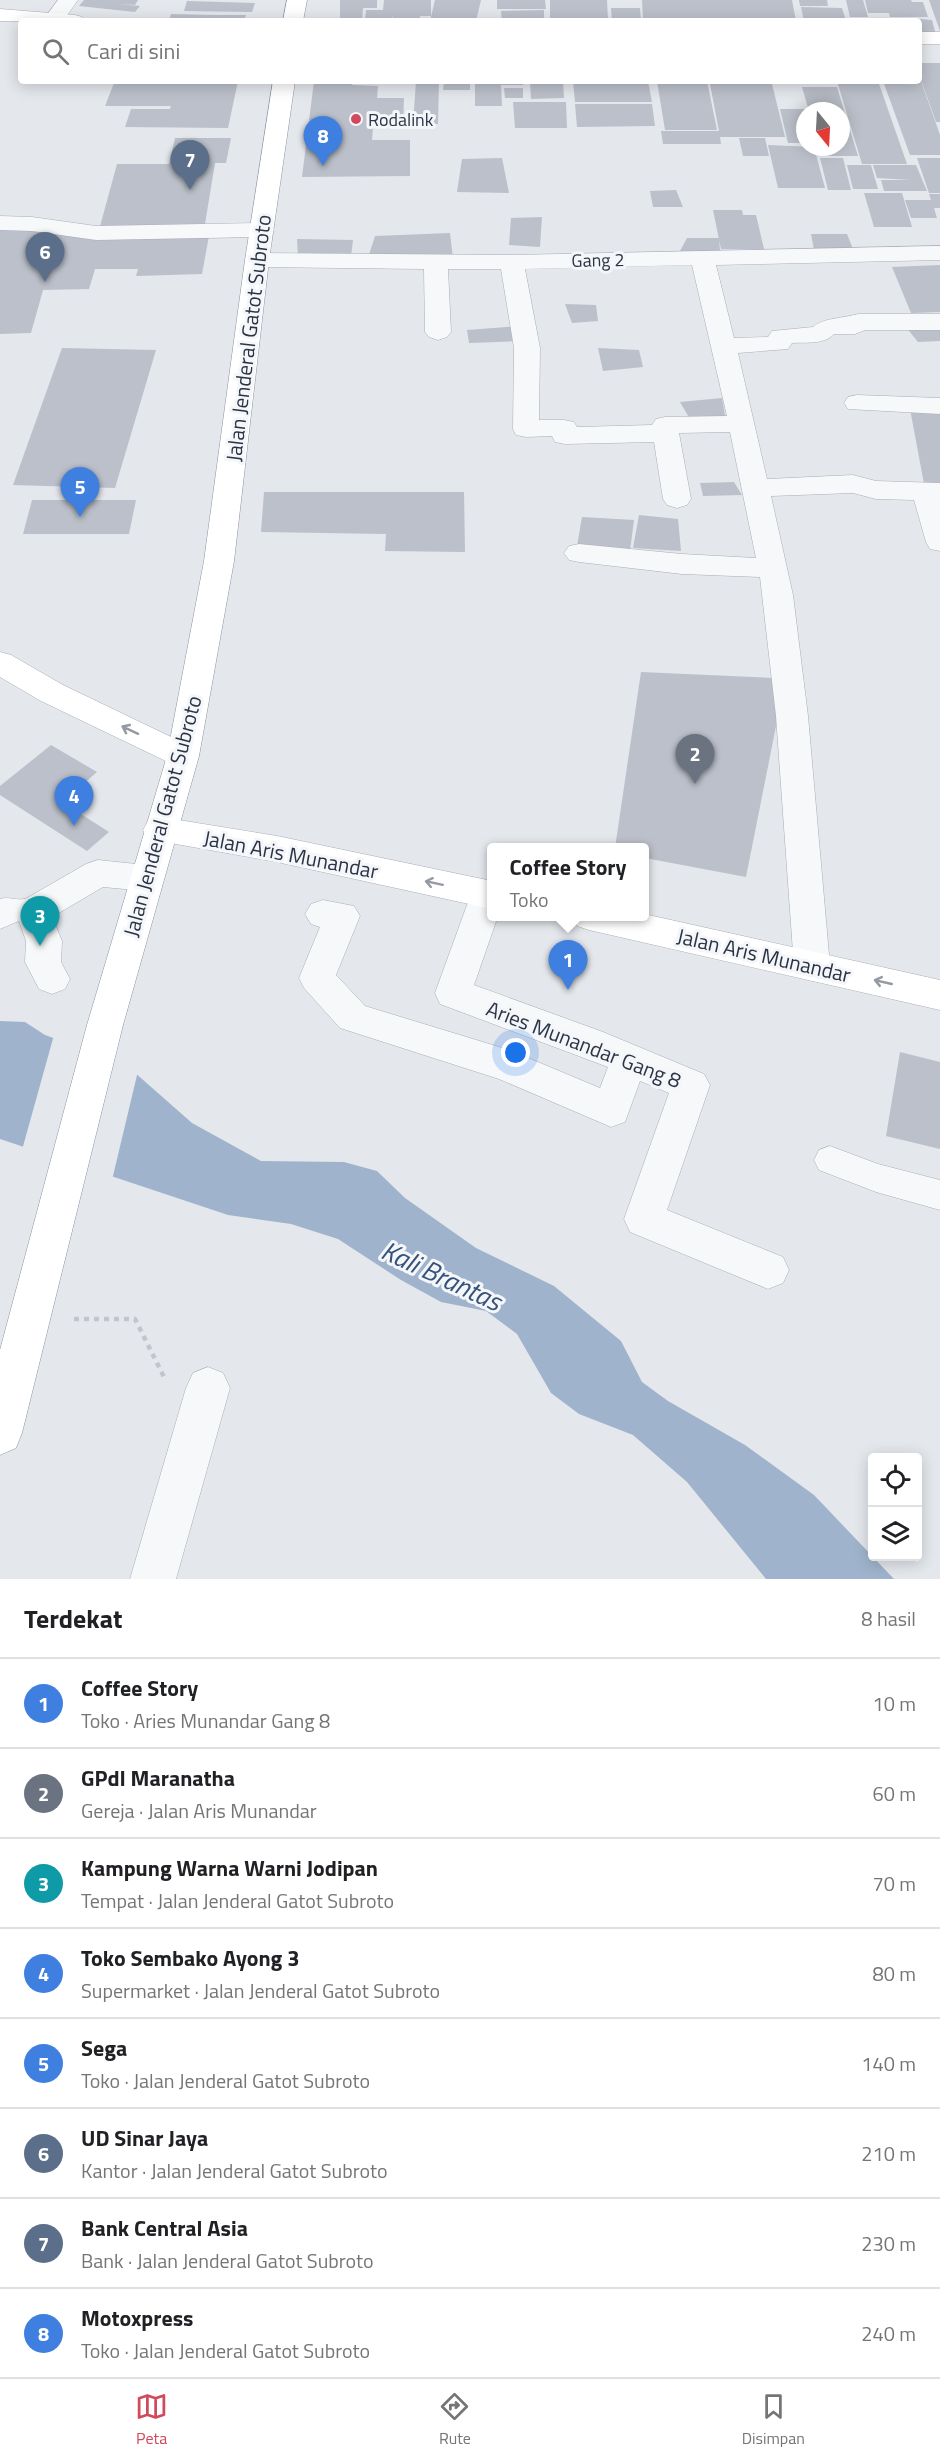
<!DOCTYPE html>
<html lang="id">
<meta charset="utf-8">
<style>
:root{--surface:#fff;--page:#f2f2f2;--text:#202124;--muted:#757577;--line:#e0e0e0;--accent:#d1495b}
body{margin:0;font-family:"Titillium Web",sans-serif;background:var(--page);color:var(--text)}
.controls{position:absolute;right:18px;bottom:18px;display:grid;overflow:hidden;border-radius:6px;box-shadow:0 3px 15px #0003}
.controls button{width:54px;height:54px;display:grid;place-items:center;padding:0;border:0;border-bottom:2px solid var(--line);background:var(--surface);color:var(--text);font:30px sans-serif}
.compass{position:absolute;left:796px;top:102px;width:54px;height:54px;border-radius:50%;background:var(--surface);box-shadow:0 3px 15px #0003;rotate:162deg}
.you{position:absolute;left:516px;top:1053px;width:21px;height:21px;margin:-15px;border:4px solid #fff;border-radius:50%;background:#1a73e8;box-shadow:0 0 0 9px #1a73e833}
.badge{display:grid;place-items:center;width:39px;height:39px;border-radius:50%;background:var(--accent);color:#fff;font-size:20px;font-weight:700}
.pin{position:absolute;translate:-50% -50px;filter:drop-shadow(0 2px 3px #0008)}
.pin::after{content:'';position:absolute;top:32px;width:21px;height:18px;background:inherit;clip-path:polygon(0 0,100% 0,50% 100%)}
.popup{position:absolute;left:487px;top:843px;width:162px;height:78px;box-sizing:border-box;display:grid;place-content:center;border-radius:6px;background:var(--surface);filter:drop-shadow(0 2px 4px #0005);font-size:20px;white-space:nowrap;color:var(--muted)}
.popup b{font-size:22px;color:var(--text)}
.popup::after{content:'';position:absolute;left:50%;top:100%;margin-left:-12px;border:12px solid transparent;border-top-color:var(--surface)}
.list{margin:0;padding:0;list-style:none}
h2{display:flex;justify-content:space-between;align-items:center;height:78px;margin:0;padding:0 24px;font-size:26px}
h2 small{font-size:20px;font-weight:400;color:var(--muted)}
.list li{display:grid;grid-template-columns:39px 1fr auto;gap:18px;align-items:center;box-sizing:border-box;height:90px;padding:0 24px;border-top:2px solid var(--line)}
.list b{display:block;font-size:22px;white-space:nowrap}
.list p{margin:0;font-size:20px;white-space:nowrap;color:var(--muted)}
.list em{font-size:20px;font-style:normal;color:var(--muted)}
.icon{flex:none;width:33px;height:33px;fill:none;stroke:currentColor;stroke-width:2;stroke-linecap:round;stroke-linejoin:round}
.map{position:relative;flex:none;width:940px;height:1579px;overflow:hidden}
.search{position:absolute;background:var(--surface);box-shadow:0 3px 15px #0003;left:18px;right:18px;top:18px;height:66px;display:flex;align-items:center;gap:15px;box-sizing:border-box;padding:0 21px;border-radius:6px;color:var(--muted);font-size:22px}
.sheet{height:798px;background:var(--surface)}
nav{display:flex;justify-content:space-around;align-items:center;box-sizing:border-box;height:84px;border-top:2px solid var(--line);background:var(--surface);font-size:16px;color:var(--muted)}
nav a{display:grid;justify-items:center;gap:3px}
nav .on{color:var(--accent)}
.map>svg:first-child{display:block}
.water{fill:#9fb4cc}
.pier{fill:#e4e7ec}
.building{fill:#bbc0ca}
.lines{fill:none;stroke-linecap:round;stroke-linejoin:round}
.lane-casing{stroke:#a9aeb7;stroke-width:1}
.street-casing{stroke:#a9aeb7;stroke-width:1}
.secondary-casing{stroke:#a9aeb7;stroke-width:1}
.highway-casing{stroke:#8b94a3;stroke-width:1}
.path{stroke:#c2c5cb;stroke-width:4.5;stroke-dasharray:5 5;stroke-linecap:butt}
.lane{fill:#f7f8fa;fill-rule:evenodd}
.street{fill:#f7f8fa;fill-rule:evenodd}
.secondary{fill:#fff;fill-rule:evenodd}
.highway{fill:#fff;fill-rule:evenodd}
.oneway{stroke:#959aa2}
.poi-dot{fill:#d1495b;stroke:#f4f6f9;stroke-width:2}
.labels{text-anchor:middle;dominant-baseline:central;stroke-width:6;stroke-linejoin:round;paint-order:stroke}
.far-poi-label{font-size:18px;fill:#2b3445;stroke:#f4f6f9;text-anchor:start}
.far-street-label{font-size:18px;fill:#2b3445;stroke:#f4f6f9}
.street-label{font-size:21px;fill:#2b3445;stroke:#f4f6f9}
.near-water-label{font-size:27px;font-style:italic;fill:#34527a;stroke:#f4f6f9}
</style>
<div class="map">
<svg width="940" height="1579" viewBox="0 0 940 1579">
<rect width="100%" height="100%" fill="#e4e7ec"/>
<path class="water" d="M 0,1021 L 25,1022 L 45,1035 L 125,1064 L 192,1123 L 261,1161 L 344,1162 L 377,1171 L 405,1198 L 476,1248 L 554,1286 L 621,1341 L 642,1382 L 668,1401 L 745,1445 L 814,1495 L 894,1579 L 766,1579 L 687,1482 L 633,1435 L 579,1414 L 551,1393 L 517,1334 L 486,1311 L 441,1302 L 401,1280 L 338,1239 L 291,1224 L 228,1215 L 0,1139 Z"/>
<path class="pier" d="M 54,1035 L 127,1062 L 138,1071 L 112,1180 L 22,1150 Z"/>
<path class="building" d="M 84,0 L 138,0 L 135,5 L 119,4 L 140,6 L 135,12 L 79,6 Z
M 340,0 L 377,0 L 377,8 L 363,8 L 362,21 L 340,21 Z
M 384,0 L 431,0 L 431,16 L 420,16 L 420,21 L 393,21 L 393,16 L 391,21 L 365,21 L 366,10 L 383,10 Z
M 435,0 L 481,0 L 476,21 L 430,21 Z
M 497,0 L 545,0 L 546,9 L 497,9 Z
M 550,0 L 607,0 L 608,20 L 550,20 Z
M 642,0 L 792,0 L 796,21 L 643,21 Z
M 799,0 L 827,0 L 828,6 L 800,6 Z
M 846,0 L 863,0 L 868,17 L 850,17 Z
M 865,0 L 911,0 L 912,2 L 923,2 L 928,17 L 890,17 L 889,13 L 868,13 Z
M 929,0 L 940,0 L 940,31 Z
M 187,1 L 255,3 L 252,12 L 184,11 Z
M 801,7 L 842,8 L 846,21 L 804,21 Z
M 611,8 L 640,8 L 641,21 L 612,21 Z
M 544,10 L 544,20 L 502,21 L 501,11 Z
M 171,14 L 215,15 L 246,15 L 244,21 L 169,21 Z
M 919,19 L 932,20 L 936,35 L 919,35 Z
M 919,63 L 940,63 L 940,122 L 936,122 L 919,74 Z
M 189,81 L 238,81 L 228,128 L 125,127 L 131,109 L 170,109 L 171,106 L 105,106 L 114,83 L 174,83 Z
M 314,81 L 352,81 L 352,85 L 378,86 L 377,98 L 404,98 L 403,127 L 373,127 L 372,140 L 410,140 L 410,176 L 302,177 Z
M 416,81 L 439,81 L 438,124 L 413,124 Z
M 444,81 L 470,81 L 470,90 L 443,90 Z
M 475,81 L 523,81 L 523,85 L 501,85 L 502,106 L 475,106 Z
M 530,81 L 563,81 L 564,98 L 531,99 Z
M 573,81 L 648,81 L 652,102 L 575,102 Z
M 657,81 L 707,81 L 717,130 L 665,130 Z
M 837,81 L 878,81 L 907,164 L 862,164 Z
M 883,81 L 921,81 L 940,135 L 940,155 L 910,155 Z
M 710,84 L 772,84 L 785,137 L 720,137 L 721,144 L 663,144 L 661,131 L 719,131 Z
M 802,87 L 837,87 L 858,156 L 821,156 L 818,147 L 841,147 L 841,111 L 809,111 Z
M 504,88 L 523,88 L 523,98 L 505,98 Z
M 513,102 L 566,102 L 567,128 L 515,128 Z
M 575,104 L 652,104 L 655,126 L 577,127 Z
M 780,109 L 807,109 L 808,111 L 805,111 L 805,143 L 788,143 Z
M 175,138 L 231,138 L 226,163 L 215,163 L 204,230 L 99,230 L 117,164 L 169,164 Z
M 739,138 L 765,138 L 769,156 L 743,156 Z
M 768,145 L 814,147 L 825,188 L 778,188 Z
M 502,158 L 509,193 L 457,192 L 462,159 Z
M 820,158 L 843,158 L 851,190 L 828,190 Z
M 917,158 L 940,158 L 940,193 L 929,193 Z
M 847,165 L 871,165 L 878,189 L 853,189 Z
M 873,165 L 916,165 L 927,191 L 884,191 L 881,180 L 911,180 L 877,178 Z
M 676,190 L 683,207 L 653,207 L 650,191 Z
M 864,193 L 902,193 L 912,227 L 874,227 Z
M 929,194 L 940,194 L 940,208 L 934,208 L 937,218 L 911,218 L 905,200 L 931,200 Z
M 713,210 L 742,210 L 743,215 L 756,215 L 764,249 L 721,249 Z
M 542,217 L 540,247 L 509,245 L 511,218 Z
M 0,228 L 209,236 L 202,274 L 136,276 L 138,269 L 95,269 L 89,289 L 43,290 L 31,333 L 0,334 Z
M 450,233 L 453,258 L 368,258 L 375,236 Z
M 811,234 L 847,234 L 853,249 L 814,250 Z
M 687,238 L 719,238 L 720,251 L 680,251 Z
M 297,239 L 353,240 L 351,256 L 298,256 Z
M 940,265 L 940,312 L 911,313 L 892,267 Z
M 565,304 L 596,305 L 598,321 L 572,323 Z
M 940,324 L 940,341 L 918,342 L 905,326 Z
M 518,326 L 520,341 L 469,343 L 467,330 Z
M 62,348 L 156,350 L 115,488 L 13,485 Z
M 598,348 L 639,350 L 643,367 L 603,371 Z
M 722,398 L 726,421 L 691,421 L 680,402 Z
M 910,409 L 940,410 L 940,489 L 925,489 Z
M 734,482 L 742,495 L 703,496 L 700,483 Z
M 264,492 L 464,492 L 465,552 L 385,551 L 386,534 L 261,532 Z
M 32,500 L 136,500 L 129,534 L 23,534 Z
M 639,515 L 678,519 L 681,551 L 633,548 Z
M 582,517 L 634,520 L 630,551 L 577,546 Z
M 641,672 L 776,678 L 778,716 L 746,877 L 645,858 L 645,848 L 615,848 Z
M 51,745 L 97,772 L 62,802 L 109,832 L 87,851 L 0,795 L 0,786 Z
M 900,1052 L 940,1062 L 940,1149 L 886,1136 Z"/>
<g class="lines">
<g class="lane-casing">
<path id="lane" d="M 830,1146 L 878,1164 L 940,1180 L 940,1210 L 876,1192 L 819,1170 L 814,1160 L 819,1150 Z"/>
</g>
<g class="street-casing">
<path id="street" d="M 58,0 L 78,0 L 63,21 L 45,21 L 44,19 Z
M 0,216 L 32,217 L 96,226 L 262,223 L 270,225 L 274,230 L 270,235 L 262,237 L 96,240 L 32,231 L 0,230 Z
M 940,246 L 940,260 L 716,265 L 734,338 L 768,337 L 772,331 L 813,327 C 822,318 845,318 858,314 L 940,314 L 940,330 L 865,330 L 855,334 L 834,334 C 824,345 806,342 792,343 L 788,349 L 738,353 L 767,479 L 853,475 L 876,481 L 940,483 L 940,551 L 930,549 L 926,542 L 914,500 L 876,499 L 853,493 L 771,496 L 793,595 L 808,716 L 830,966 L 825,976 L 812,981 L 799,976 L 794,966 L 776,716 L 760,577 L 682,574 L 579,562 L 569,560 L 564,553 L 569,546 L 579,544 L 682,554 L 756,558 L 730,432 L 679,433 L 691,499 L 687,505 L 677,508 L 667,505 L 663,499 L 654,442 L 565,444 L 555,442 L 552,436 L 526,437 L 516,435 L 513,429 L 514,348 L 501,269 L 448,269 L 451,332 L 447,337 L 438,340 L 429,337 L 425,332 L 424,269 L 257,267 L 248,265 L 245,260 L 248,255 L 257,253 L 512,255 ZM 692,265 L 727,416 L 665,417 L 656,419 L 652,425 L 577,427 L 574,422 L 564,420 L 539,420 L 540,348 L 525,269 Z
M 857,395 L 940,398 L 940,414 L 848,409 L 844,403 L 848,397 Z
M 98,860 L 146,865 L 158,869 L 163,878 L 158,887 L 146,891 L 103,887 L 52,917 L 62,941 L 61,962 L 70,979 L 65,989 L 52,994 L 39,989 L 25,962 L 26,941 L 19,921 L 0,929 L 0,899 C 10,896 18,902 27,898 L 86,864 Z
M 488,880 L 492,882 L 492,916 L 498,916 L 474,985 L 603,1032 L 704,1074 L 710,1085 L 667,1210 L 783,1257 L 789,1270 L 783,1283 L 768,1289 L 630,1232 L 624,1219 L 669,1093 L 640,1081 L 625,1122 L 611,1127 L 499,1079 L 340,1028 L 304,988 L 299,978 L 320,927 L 311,924 L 305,914 L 311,904 L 323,900 L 354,906 L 360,916 L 336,975 L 365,1006 L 509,1050 L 600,1088 L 608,1067 L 440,1004 L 435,993 L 471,894 L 476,884 Z
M 208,1367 L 223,1373 L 230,1388 L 176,1579 L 130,1579 L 186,1388 L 193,1373 Z"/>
</g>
<g class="secondary-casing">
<path id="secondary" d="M 0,9 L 75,15 L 82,17 L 85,21 L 0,21 Z
M 919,32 L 940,32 L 940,44 L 919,44 Z
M 0,652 L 11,655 L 63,685 L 194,748 L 199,756 L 194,764 L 183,768 L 172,764 L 41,701 L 0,677 Z
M 160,817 L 277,836 L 492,881 L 492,909 L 277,862 L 148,839 L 143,830 L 148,821 Z
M 644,914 L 940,980 L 940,1010 L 589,930 L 577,926 L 572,916 L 644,916 Z"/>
</g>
<g class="highway-casing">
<path id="highway" d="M 287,0 L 307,0 L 303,21 L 283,21 Z
M 273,81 L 295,81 L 269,260 L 234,561 L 199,756 L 123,1025 L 22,1433 L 16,1448 L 0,1455 L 0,1350 L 87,1025 L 167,756 L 204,561 L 245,260 Z"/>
</g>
<path class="path" d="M 74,1319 L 135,1319 L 165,1379"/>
<use href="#lane" class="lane"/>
<use href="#street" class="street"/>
<use href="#secondary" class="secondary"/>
<use href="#highway" class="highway"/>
</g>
<defs><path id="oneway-shaft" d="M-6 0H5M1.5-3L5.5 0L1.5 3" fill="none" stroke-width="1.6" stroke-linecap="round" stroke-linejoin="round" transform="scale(1.5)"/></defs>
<g class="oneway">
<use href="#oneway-shaft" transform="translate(130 730) rotate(-155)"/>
<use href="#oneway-shaft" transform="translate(434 883) rotate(-168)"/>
<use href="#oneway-shaft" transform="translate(883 982) rotate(-167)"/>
</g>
<circle class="poi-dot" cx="356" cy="119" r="6"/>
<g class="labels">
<g class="far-poi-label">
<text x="368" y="119">Rodalink</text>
</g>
<g class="far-street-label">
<text transform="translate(598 260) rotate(-1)">Gang 2</text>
</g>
<g class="street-label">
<text transform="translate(248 338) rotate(-83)">Jalan Jenderal Gatot Subroto</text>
<text transform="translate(162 816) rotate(-75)">Jalan Jenderal Gatot Subroto</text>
<text transform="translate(291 854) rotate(11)">Jalan Aris Munandar</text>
<text transform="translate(764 955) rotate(13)">Jalan Aris Munandar</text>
<text transform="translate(584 1044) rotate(21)">Aries Munandar Gang 8</text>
</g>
<g class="near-water-label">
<text transform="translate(442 1275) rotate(25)">Kali Brantas</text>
</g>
</g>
</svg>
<div class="controls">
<button><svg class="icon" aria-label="locate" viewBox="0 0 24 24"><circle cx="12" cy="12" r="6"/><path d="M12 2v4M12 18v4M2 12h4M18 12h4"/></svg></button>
<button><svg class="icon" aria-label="layers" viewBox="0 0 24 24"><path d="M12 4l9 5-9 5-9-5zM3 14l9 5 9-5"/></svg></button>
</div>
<svg class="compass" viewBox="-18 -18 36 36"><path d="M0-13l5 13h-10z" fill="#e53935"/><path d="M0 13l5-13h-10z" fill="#757577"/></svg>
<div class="you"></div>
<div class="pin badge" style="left:568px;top:990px;background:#3f7fe0">1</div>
<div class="popup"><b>Coffee Story</b>Toko</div>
<div class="pin badge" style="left:695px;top:784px;background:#6b7280">2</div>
<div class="pin badge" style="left:40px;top:946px;background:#0f9aa8">3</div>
<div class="pin badge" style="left:74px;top:826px;background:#3f7fe0">4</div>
<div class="pin badge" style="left:80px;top:517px;background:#3f7fe0">5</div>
<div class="pin badge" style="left:45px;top:282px;background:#5c6f8a">6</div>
<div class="pin badge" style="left:190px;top:190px;background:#5c6f8a">7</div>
<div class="pin badge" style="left:323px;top:166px;background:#3f7fe0">8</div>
<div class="search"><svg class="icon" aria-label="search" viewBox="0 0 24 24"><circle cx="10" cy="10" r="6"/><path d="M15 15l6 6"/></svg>Cari di sini</div>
</div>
<section class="sheet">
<h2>Terdekat<small>8 hasil</small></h2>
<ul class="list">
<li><span class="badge" style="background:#3f7fe0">1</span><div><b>Coffee Story</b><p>Toko · Aries Munandar Gang 8</p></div><em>10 m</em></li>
<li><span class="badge" style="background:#6b7280">2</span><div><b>GPdI Maranatha</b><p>Gereja · Jalan Aris Munandar</p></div><em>60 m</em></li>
<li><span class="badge" style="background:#0f9aa8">3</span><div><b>Kampung Warna Warni Jodipan</b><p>Tempat · Jalan Jenderal Gatot Subroto</p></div><em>70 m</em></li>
<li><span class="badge" style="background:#3f7fe0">4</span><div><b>Toko Sembako Ayong 3</b><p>Supermarket · Jalan Jenderal Gatot Subroto</p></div><em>80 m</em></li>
<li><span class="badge" style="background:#3f7fe0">5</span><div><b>Sega</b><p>Toko · Jalan Jenderal Gatot Subroto</p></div><em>140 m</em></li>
<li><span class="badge" style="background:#5c6f8a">6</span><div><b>UD Sinar Jaya</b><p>Kantor · Jalan Jenderal Gatot Subroto</p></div><em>210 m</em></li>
<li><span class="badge" style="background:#5c6f8a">7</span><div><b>Bank Central Asia</b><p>Bank · Jalan Jenderal Gatot Subroto</p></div><em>230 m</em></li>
<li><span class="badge" style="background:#3f7fe0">8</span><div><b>Motoxpress</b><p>Toko · Jalan Jenderal Gatot Subroto</p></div><em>240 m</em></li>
</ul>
</section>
<nav>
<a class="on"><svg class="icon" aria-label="map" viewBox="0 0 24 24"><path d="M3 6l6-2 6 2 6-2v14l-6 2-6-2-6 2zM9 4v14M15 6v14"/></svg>Peta</a>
<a><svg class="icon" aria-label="directions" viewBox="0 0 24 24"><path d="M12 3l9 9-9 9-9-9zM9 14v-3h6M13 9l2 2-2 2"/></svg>Rute</a>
<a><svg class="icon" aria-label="saved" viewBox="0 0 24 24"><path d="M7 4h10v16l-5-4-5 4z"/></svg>Disimpan</a>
</nav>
